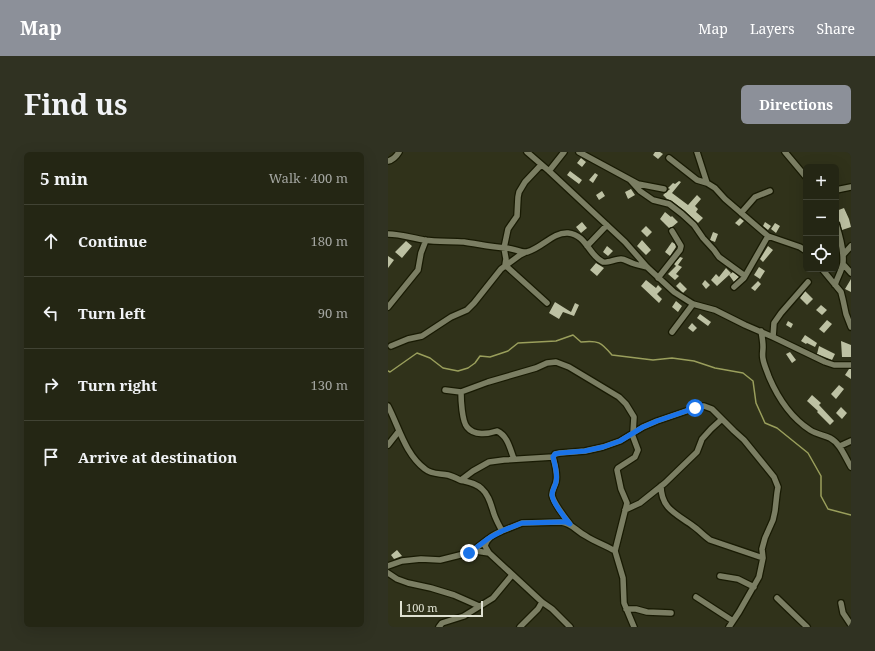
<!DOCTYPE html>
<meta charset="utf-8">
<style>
:root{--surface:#242614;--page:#303222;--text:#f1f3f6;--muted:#a3a5a0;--line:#414334;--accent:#8c9099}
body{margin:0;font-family:"Noto Serif",serif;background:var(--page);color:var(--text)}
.controls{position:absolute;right:12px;top:12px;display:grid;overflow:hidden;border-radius:6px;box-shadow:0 4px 16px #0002}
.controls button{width:36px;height:36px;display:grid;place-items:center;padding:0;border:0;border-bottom:1px solid var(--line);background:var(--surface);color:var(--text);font:20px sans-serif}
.scale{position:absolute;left:12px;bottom:10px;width:83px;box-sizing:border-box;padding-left:4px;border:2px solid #dfe1d2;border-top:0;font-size:11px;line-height:14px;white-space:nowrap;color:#dfe1d2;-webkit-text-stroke:3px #30321a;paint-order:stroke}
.stop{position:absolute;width:12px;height:12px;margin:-9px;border:3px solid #1a73e8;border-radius:50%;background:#fff}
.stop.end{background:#1a73e8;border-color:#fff;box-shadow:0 1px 4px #0008}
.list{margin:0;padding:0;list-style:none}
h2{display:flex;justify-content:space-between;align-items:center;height:52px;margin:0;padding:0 16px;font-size:17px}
h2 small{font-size:13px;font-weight:400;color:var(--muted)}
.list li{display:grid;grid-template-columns:26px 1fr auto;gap:12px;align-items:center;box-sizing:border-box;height:72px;padding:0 16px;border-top:1px solid var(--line)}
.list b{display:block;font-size:15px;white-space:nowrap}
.list em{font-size:13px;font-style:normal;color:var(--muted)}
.icon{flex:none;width:22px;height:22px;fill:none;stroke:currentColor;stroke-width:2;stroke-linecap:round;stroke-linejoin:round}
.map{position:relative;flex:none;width:463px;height:475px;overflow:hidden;border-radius:6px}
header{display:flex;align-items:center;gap:24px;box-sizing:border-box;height:56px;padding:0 20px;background:var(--accent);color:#fff}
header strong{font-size:19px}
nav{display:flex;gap:22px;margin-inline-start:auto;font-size:14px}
.intro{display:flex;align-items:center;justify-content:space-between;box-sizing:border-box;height:96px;padding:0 24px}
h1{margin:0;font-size:28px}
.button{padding:10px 18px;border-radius:6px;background:var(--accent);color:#fff;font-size:14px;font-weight:700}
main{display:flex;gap:24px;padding:0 24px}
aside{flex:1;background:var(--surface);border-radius:6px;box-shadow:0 4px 16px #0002}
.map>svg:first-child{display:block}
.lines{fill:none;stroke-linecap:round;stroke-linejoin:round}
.stream{stroke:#9a9f5c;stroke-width:1.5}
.building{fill:#bdc1a3}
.street-casing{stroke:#181a03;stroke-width:8}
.street{stroke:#7b7e63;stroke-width:5.5}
.route{stroke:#1a73e8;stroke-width:5}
</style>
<header>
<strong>Map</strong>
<nav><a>Map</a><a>Layers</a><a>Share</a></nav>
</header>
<div class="intro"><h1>Find us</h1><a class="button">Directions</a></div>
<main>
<aside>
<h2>5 min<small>Walk · 400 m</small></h2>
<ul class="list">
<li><svg class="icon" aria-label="ahead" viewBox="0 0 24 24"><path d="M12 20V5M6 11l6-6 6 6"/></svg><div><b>Continue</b></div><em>180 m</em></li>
<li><svg class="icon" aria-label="left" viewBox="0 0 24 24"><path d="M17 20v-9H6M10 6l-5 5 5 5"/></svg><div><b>Turn left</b></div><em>90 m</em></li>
<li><svg class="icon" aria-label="right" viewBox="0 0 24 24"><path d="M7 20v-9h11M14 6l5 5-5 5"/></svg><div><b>Turn right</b></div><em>130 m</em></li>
<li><svg class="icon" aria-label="arrive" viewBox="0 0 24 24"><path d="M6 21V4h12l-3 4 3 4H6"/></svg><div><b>Arrive at destination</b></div></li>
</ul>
</aside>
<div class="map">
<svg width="463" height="475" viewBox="0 0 463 475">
<rect width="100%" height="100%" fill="#30321a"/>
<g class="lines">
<path class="stream" d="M 0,219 L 2,220 L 29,201 L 42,206 L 55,216 L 70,219 L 80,216 L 87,211 L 92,204 L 102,205 L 120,199 L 130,191 L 168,189 L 185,183 L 193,190 C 210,188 213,190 224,203 L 265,208 L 284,206 L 306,209 L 327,216 L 355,221 L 365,229 L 368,251 L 377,271 L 389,276 L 420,301 L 433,324 L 433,344 L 440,357 L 463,363"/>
</g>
<path class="building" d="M 267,0 L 272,0 L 275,2 L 270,7 L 265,3 Z
M 193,6 L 198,10 L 194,15 L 189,11 Z
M 182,19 L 194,28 L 191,32 L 179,23 Z
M 207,21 L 210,23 L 205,31 L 201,28 Z
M 291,29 L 293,30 L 284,41 L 300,53 L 309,43 L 313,47 L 307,54 L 310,57 L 308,60 L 315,66 L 310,71 L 297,59 L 284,49 L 279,47 L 275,43 L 282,37 L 280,36 L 285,31 L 287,32 Z
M 243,37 L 247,43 L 240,47 L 237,40 Z
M 214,39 L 217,44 L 211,48 L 208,43 Z
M 456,56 L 461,67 L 463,75 L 454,78 L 452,70 L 449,68 L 448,59 Z
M 277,60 L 283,65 L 284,64 L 290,70 L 284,75 L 281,76 L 272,67 Z
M 352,66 L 356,69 L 351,74 L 347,71 Z
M 194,70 L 199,76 L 193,81 L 188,75 Z
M 377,70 L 383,74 L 380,78 L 375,74 Z
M 387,71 L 392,74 L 388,81 L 383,77 Z
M 258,74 L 264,80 L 259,85 L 253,79 Z
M 325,80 L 330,82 L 327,90 L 322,88 Z
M 254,88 L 263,98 L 258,103 L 249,94 Z
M 18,89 L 24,94 L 14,106 L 7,100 Z
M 284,90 L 287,92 L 288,95 L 282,104 L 277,100 Z
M 219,94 L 225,99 L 220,104 L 215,100 Z
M 380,94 L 385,98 L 375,110 L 372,107 Z
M 0,104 L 6,108 L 0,116 Z
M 292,105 L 295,106 L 290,113 L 294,115 L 288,122 L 291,124 L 287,128 L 280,122 L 288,114 L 286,112 Z
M 208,111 L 216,116 L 209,124 L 202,118 Z
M 371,115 L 377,119 L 372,127 L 366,123 Z
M 338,116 L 343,121 L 341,123 L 345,120 L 351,125 L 346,130 L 341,123 L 329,134 L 323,128 L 328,122 L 331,125 Z
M 463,127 L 463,140 L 457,137 Z
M 258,128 L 268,136 L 270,133 L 274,137 L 269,142 L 274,147 L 271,151 L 253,134 Z
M 317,128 L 322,133 L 318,137 L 314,132 Z
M 370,129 L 373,132 L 367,139 L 363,136 Z
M 292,130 L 299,137 L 295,141 L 288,134 Z
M 417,139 L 425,147 L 419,153 L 412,146 Z
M 288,149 L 294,154 L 290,160 L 284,155 Z
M 167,150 L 183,160 L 187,151 L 191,153 L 186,164 L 175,160 L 171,167 L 161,161 Z
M 433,153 L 439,158 L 434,163 L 428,158 Z
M 312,162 L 323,170 L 320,174 L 309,166 Z
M 439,168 L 444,172 L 436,181 L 431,177 Z
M 400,169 L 405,172 L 403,176 L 398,173 Z
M 304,171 L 309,176 L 305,180 L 300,176 Z
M 417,183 L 429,191 L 427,195 L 419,191 L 418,192 L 413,189 Z
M 453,189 L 463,193 L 463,205 L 454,205 Z
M 431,194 L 447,202 L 444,208 L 429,202 Z
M 402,200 L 408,208 L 404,211 L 398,202 Z
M 461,217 L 463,217 L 463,227 L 457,223 Z
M 451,233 L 456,237 L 448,247 L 443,242 Z
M 424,243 L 433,251 L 431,253 L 446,269 L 442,273 L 429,260 L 430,259 L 419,249 Z
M 453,255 L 459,261 L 454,267 L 448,261 Z
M 9,398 L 14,404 L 6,407 L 3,403 Z"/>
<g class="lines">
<g class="street-casing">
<path id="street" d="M 139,0 L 161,19 L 237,90 L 259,115 L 286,140 L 305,152 L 327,158 L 357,173 L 385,185 L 437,210 L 446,213 L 463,213
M 191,0 L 250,32 L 276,37
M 309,0 L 319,31
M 397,0 L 418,25
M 281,6 L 309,28 L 319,31 L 327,36 L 337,47 L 380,84 L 412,95 L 418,99
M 0,9 C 5,8 8,5 11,0
M 153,13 L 137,30 L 131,40 L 130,45 L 129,64 L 120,77 L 116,96 L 118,107 L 117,113 L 159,151
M 161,19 L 176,0
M 243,29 L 252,39 L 265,48 L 281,52 L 294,62 L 306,73 L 315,86 L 326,98 L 331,105 L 357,124
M 448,38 L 463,35
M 353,61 L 367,45 L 382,39
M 0,82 C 12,82 24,86 36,88 C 49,90 63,89 76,90 C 90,92 104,95 118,96 C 125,96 133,101 139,100 C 154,96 165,80 180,81 C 199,83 200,103 215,110 C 219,111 228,107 233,107 C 237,107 240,110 244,111 C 249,113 254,114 259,115
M 199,94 L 219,73
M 455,103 L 463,94
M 455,112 L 463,121
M 434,117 L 453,140 L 455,148 L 458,162 L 463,175
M 270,126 L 292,98 L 293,94 L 284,79
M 447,133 C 449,126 454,118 455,111 C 456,98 452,84 448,72
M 346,135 L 356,126 L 380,84
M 0,155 L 30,118 L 33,101 L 38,88
M 373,179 C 374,184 375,190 375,195 C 375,199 374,203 375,207 C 376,213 379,219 381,225 C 390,246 402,265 422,278 C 428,282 435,283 442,286 C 452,291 457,305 463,315
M 284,180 L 305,152
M 385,185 L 386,171 L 393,161 L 420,130
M 3,194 L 20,187 L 34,184 L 63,165 L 79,158 L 86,151 L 113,117 L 132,103 L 138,100
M 57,238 L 73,240 L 100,230 L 148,216 L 159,211 L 168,210 L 181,215 L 231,245 L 238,252 L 246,265 L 245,281
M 73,240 C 73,248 74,269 79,275 C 86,284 100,282 109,279 C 120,284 122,297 126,307
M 0,254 C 11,275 17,302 37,317 C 44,323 52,321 60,323 C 64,324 68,326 72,328 C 80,330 88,331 94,337 C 101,343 103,353 106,362 C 108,368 111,373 114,379 C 106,383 99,385 97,394 L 101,401 L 154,450 L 164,457 L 182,475
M 244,282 L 250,298 L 247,305 L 230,316 L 229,318 L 233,337 L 239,351 L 227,399 L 235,426 L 236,451 L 246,475
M 0,293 L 11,279
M 452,294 L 463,289
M 165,305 C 167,313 170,322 168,330 C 167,334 164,338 164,343 C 165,350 177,366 182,372
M 73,328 L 85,319 L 101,310 L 116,308 L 165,305 L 167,302 L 172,301 L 197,299 L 215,295 L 232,289 L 255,275 L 269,269 L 307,256 L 316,254 L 324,257 L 346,279 L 356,288 L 386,325 L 390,335 L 389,341 L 387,359 L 385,368 L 377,386 L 374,397 L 375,406 L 371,425 L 351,460 L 341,475
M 273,334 C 273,357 289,362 305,374 C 311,378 316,384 322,388 L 375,406
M 237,358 L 252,351 L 277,331 L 309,300 L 314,287 L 323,277 L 334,267
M 114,379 L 134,371 L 173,370 C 184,371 188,379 198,384 C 207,390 217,393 227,399
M 83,400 L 100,387
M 0,414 L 14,409 L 33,407 L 52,408 L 88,399 L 101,401
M 0,421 L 9,427 L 20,431 L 43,436 L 66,443 L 91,454
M 332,424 L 350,427 L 366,435
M 308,445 L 345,469
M 389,446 L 419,475
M 453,451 L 455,461 L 463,473
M 238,457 L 248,457 L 259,460 L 283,461
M 51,475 L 54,471 L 76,464 L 105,446 L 124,423
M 132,475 L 150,457 L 154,450"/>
</g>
<use href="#street" class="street"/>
</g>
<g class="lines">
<path class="route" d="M 81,401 L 101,386 L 114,379 L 134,371 L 173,370 L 178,370 L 182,372 C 177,366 165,351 164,343 C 164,338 167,335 168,330 C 170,322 167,313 165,305 L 167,302 L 172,301 L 197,299 L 215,295 L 232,289 L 255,275 L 269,269 L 307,256"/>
</g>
</svg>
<div class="controls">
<button>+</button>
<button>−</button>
<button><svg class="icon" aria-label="locate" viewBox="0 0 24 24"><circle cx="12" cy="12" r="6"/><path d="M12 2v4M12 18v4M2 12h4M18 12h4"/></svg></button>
</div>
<div class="scale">100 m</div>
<div class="stop" style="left:307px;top:256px"></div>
<div class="stop end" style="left:81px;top:401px"></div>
</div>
</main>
